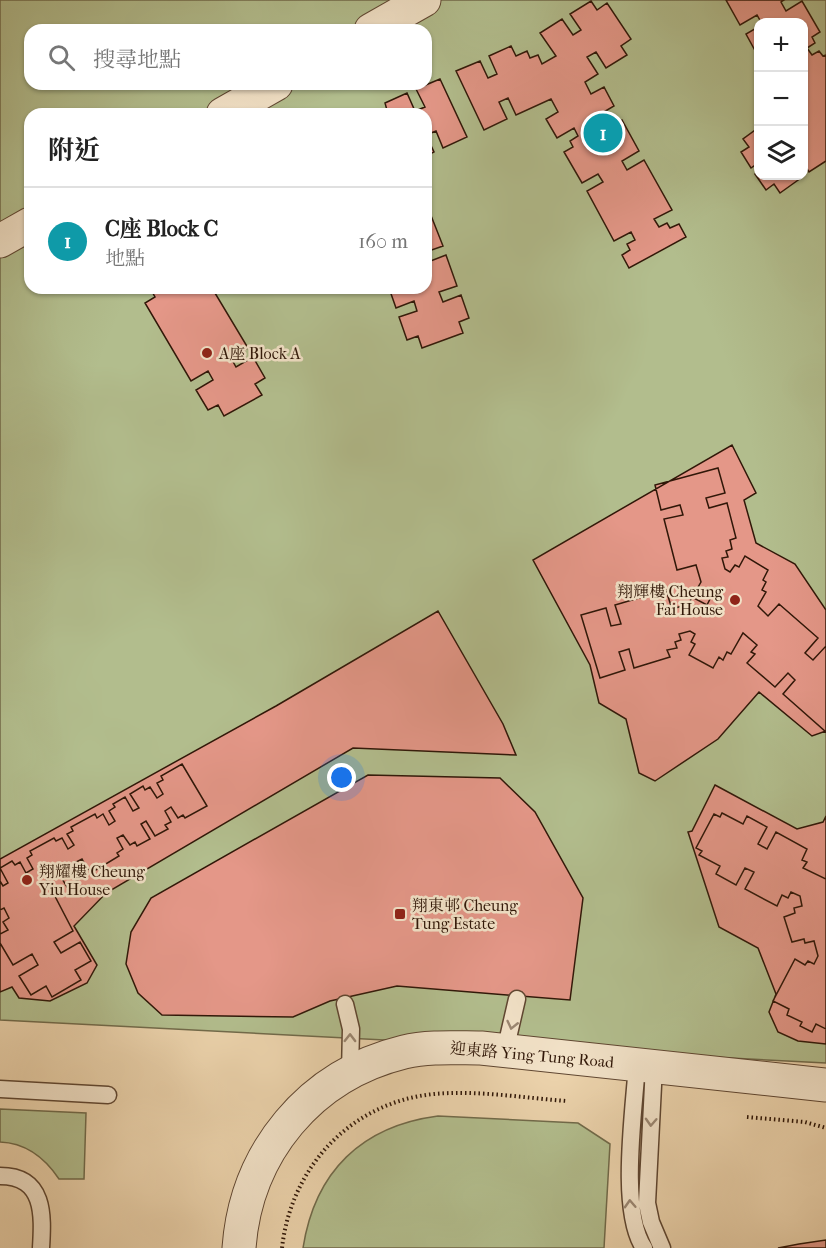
<!DOCTYPE html>
<html lang="zh-TW">
<meta charset="utf-8">
<style>
:root{--surface:#fff;--page:#f6f6f6;--text:#222;--muted:#767676;--line:#e0e0e0;--accent:#0b8043}
body{margin:0;font-family:"IM FELL French Canon","Noto Serif TC",serif;background:var(--page);color:var(--text)}
.controls{position:absolute;right:18px;top:18px;display:grid;overflow:hidden;border-radius:12px;box-shadow:0 2px 4px #0004}
.controls button{width:54px;height:54px;display:grid;place-items:center;padding:0;border:0;border-bottom:2px solid var(--line);background:var(--surface);color:var(--text);font:30px sans-serif}
.you{position:absolute;left:342px;top:778px;width:21px;height:21px;margin:-15px;border:4px solid #fff;border-radius:50%;background:#1a73e8;box-shadow:0 0 0 9px #1a73e833}
.badge{display:grid;place-items:center;width:39px;height:39px;border-radius:50%;background:var(--accent);color:#fff;font-size:20px;font-weight:700}
.pin{position:absolute;translate:-50% -50%;border:3px solid #fff;box-shadow:0 2px 6px #0006}
.list{margin:0;padding:0;list-style:none}
h2{display:flex;justify-content:space-between;align-items:center;height:78px;margin:0;padding:0 24px;font-size:26px}
h2 small{font-size:20px;font-weight:400;color:var(--muted)}
.list li{display:grid;grid-template-columns:39px 1fr auto;gap:18px;align-items:center;box-sizing:border-box;height:108px;padding:0 24px;border-top:2px solid var(--line)}
.list b{display:block;font-size:22px;white-space:nowrap}
.list p{margin:0;font-size:20px;white-space:nowrap;color:var(--muted)}
.list em{font-size:20px;font-style:normal;color:var(--muted)}
.icon{flex:none;width:33px;height:33px;fill:none;stroke:currentColor;stroke-width:2;stroke-linecap:round;stroke-linejoin:round}
.map{position:relative;flex:none;width:826px;height:1248px;overflow:hidden}
.search{position:absolute;background:var(--surface);box-shadow:0 2px 4px #0004;left:24px;top:24px;width:408px;height:66px;display:flex;align-items:center;gap:15px;box-sizing:border-box;padding:0 21px;border-radius:18px;color:var(--muted);font-size:22px}
.panel{position:absolute;background:var(--surface);box-shadow:0 2px 4px #0004;left:24px;top:108px;width:408px;height:186px;border-radius:18px}
.map>svg:first-child{display:block}
.green{fill:#b2bd8d;stroke:#716a4a;stroke-width:1.5;fill-rule:evenodd}
.building{fill:#e49788;stroke:#301708;stroke-width:1.5}
.lines{fill:none;stroke-linecap:round;stroke-linejoin:round}
.lane-casing{stroke:#5f4631;stroke-width:19}
.street-casing{stroke:#5f4631;stroke-width:35}
.path{stroke:#301708;stroke-width:4;stroke-dasharray:1.5 3;stroke-linecap:butt}
.lane{stroke:#f2e2c8;stroke-width:16}
.street{stroke:#f2e2c8;stroke-width:33}
.oneway{stroke:#9b8772}
.poi-dot{fill:#8f2418;stroke:#f2e2c8;stroke-width:2}
.labels{text-anchor:middle;dominant-baseline:central;stroke-width:5;stroke-linejoin:round;paint-order:stroke}
.poi-label{font-size:16px;fill:#301708;stroke:#f2e2c8;text-anchor:start}
.street-label{font-size:16px;fill:#301708;stroke:#f2e2c8}
</style>
<div class="map">
<svg width="826" height="1248" viewBox="0 0 826 1248">
<rect width="100%" height="100%" fill="#ebd2ab"/>
<filter id="stains"><feTurbulence type="fractalNoise" baseFrequency=".00333" numOctaves="4"/><feColorMatrix values="0 0 0 0 .2 0 0 0 0 .09 0 0 0 0 .02 0 0 0 .5 -.17"/></filter>
<radialGradient id="worn" r=".72"><stop offset=".6" stop-color="#630" stop-opacity="0"/><stop offset="1" stop-color="#630" stop-opacity=".3"/></radialGradient>
<path class="green" d="M 0,0 L 826,0 L 826,1063 L 0,1020 ZM 758,22 L 804,22 L 804,176 L 758,176 ZM 30,30 L 426,30 L 426,84 L 30,84 ZM 30,114 L 426,114 L 426,288 L 30,288 Z
M 0,1109 L 86,1113 L 84,1179 L 59,1179 C 45,1158 26,1143 0,1142 Z
M 438,1116 L 578,1123 L 610,1144 L 604,1248 L 303,1248 C 315,1171 362,1126 438,1116 Z"/>
<path class="building" d="M 726,0 L 784,0 L 781,2 L 786,11 L 802,1 L 820,32 L 812,37 L 815,43 L 807,48 L 812,55 L 819,51 L 823,56 L 826,55 L 826,161 L 809,172 L 804,164 L 804,22 L 761,22 L 757,15 L 740,25 Z
M 591,1 L 597,10 L 607,3 L 631,39 L 621,46 L 627,55 L 606,68 L 596,52 L 587,57 L 598,74 L 585,82 L 591,94 L 604,87 L 614,106 L 597,116 L 602,124 L 610,119 L 613,125 L 622,120 L 639,151 L 622,161 L 627,170 L 644,160 L 672,210 L 654,219 L 659,227 L 667,223 L 670,228 L 679,224 L 686,237 L 629,268 L 622,255 L 630,250 L 627,244 L 635,240 L 631,232 L 614,241 L 587,191 L 603,182 L 598,174 L 582,183 L 564,152 L 573,147 L 570,141 L 578,136 L 574,128 L 557,138 L 546,119 L 558,112 L 551,99 L 516,115 L 508,98 L 499,102 L 507,119 L 484,130 L 456,71 L 480,61 L 488,78 L 497,74 L 489,56 L 511,46 L 516,56 L 527,51 L 530,58 L 538,55 L 542,64 L 556,56 L 540,33 L 562,19 L 573,35 L 581,30 L 570,14 Z
M 758,27 L 758,56 L 746,34 Z
M 440,79 L 467,137 L 443,148 L 436,131 L 426,135 L 434,152 L 426,156 L 426,114 L 388,114 L 385,103 L 407,93 L 415,111 L 425,107 L 416,89 Z
M 758,128 L 758,163 L 751,168 L 741,152 L 749,147 L 743,139 Z
M 758,171 L 758,176 L 799,176 L 801,178 L 780,193 L 774,184 L 766,190 L 755,174 Z
M 430,213 L 443,246 L 426,252 L 426,214 Z
M 446,255 L 457,286 L 439,292 L 443,302 L 461,295 L 469,318 L 459,322 L 463,333 L 422,348 L 418,336 L 407,340 L 399,317 L 417,311 L 414,301 L 396,308 L 389,288 L 426,288 L 426,256 L 428,262 Z
M 150,288 L 212,288 L 248,348 L 231,358 L 236,367 L 253,357 L 265,378 L 255,384 L 262,395 L 224,416 L 218,405 L 208,410 L 196,390 L 213,380 L 208,371 L 191,381 L 145,303 L 155,297 Z
M 732,445 L 756,493 L 744,500 L 756,543 L 795,564 L 826,610 L 826,731 L 812,736 L 759,692 L 718,739 L 655,781 L 639,773 L 626,719 L 599,703 L 590,665 L 533,560 Z
M 718,468 L 725,493 L 706,498 L 709,508 L 727,503 L 736,538 L 730,540 L 732,549 L 726,551 L 728,557 L 722,558 L 725,569 L 730,572 L 735,565 L 739,567 L 745,556 L 768,570 L 763,580 L 766,582 L 762,590 L 766,592 L 758,606 L 768,616 L 779,604 L 818,638 L 805,653 L 813,660 L 826,646 L 826,732 L 783,694 L 795,680 L 788,673 L 775,687 L 747,663 L 755,654 L 751,652 L 757,645 L 743,633 L 731,654 L 727,652 L 723,660 L 719,657 L 713,668 L 689,655 L 695,644 L 691,642 L 695,634 L 690,631 L 679,634 L 681,640 L 675,642 L 677,648 L 667,650 L 670,657 L 634,668 L 629,649 L 619,652 L 625,670 L 600,678 L 581,615 L 606,608 L 611,626 L 621,624 L 615,605 L 666,590 L 672,609 L 689,604 L 692,597 L 707,605 L 711,597 L 697,589 L 701,582 L 696,565 L 677,570 L 664,519 L 683,515 L 680,505 L 661,510 L 655,485 Z
M 438,611 L 503,724 L 516,755 L 353,748 L 106,893 L 74,926 L 97,965 L 87,983 L 50,1001 L 19,998 L 12,987 L 0,992 L 0,859 L 276,706 Z
M 182,764 L 207,806 L 185,818 L 183,815 L 178,818 L 171,807 L 165,811 L 171,822 L 165,825 L 168,829 L 155,836 L 146,821 L 141,824 L 150,839 L 137,846 L 135,842 L 130,845 L 123,835 L 117,838 L 123,849 L 117,853 L 119,856 L 96,870 L 94,866 L 88,870 L 82,859 L 76,862 L 82,873 L 76,876 L 78,880 L 67,887 L 58,872 L 46,879 L 73,931 L 54,942 L 61,953 L 80,942 L 91,961 L 75,970 L 81,980 L 52,997 L 46,986 L 31,995 L 19,976 L 38,965 L 32,954 L 13,965 L 0,943 L 0,934 L 8,930 L 3,922 L 9,918 L 4,908 L 0,910 L 0,881 L 3,886 L 8,883 L 0,868 L 12,861 L 15,865 L 20,862 L 26,873 L 33,869 L 27,858 L 32,855 L 30,851 L 54,838 L 56,841 L 62,838 L 68,849 L 74,845 L 67,834 L 73,831 L 71,827 L 95,814 L 97,818 L 103,814 L 109,825 L 115,821 L 109,811 L 115,807 L 113,804 L 125,797 L 133,811 L 139,808 L 130,794 L 143,786 L 145,790 L 150,787 L 157,798 L 163,794 L 157,783 L 163,780 L 161,776 Z
M 368,775 L 500,778 L 535,812 L 583,898 L 570,1000 L 397,986 L 330,1001 L 293,1017 L 162,1015 L 138,993 L 126,964 L 131,932 L 151,898 Z
M 715,785 L 797,829 L 823,822 L 826,816 L 826,1044 L 798,1041 L 778,1032 L 769,1012 L 776,994 L 758,948 L 719,927 L 688,832 L 692,831 Z
M 722,813 L 743,824 L 747,816 L 767,827 L 758,844 L 767,849 L 776,832 L 807,849 L 802,860 L 807,862 L 803,868 L 826,879 L 826,1029 L 816,1024 L 812,1032 L 800,1026 L 802,1022 L 787,1015 L 789,1009 L 773,1001 L 795,959 L 805,965 L 808,961 L 814,964 L 818,956 L 814,941 L 805,943 L 804,939 L 792,942 L 784,917 L 795,913 L 794,908 L 802,906 L 800,896 L 791,892 L 788,898 L 782,895 L 777,906 L 745,889 L 754,872 L 745,868 L 736,885 L 716,874 L 720,866 L 699,855 L 702,851 L 696,848 L 714,814 L 720,817 Z
M 826,1240 L 826,1248 L 778,1248 L 799,1244 Z"/>
<g class="lines">
<g class="lane-casing">
<path id="lane" d="M 345,1004 L 351,1029 L 350,1073
M 505,1051 L 517,999
M 637,1064 C 634,1111 619,1211 644,1248
M 654,1066 L 647,1203 L 651,1222 L 662,1248
M 0,1089 L 108,1095
M 0,1176 C 45,1176 43,1215 41,1248"/>
</g>
<g class="street-casing">
<path id="street" d="M 371,30 L 424,0
M 223,114 L 276,84
M 0,241 L 30,224
M 239,1248 C 246,1152 310,1075 404,1052 C 429,1046 456,1048 481,1048 L 826,1085"/>
</g>
<path class="path" d="M 747,1117 L 805,1122 L 826,1128
M 282,1248 C 291,1167 351,1102 434,1094 C 478,1090 524,1098 567,1101"/>
<use href="#lane" class="lane"/>
<use href="#street" class="street"/>
</g>
<defs><path id="oneway-chevron" d="M-2-3.5L2.5 0L-2 3.5" fill="none" stroke-width="1.6" stroke-linecap="round" stroke-linejoin="round" transform="scale(1.5)"/></defs>
<g class="oneway">
<use href="#oneway-chevron" transform="translate(512 1025) rotate(103)"/>
<use href="#oneway-chevron" transform="translate(350 1038) rotate(-89)"/>
<use href="#oneway-chevron" transform="translate(651 1122) rotate(93)"/>
<use href="#oneway-chevron" transform="translate(630 1204) rotate(-93)"/>
</g>
<g class="poi-dot">
<circle cx="207" cy="353" r="6"/>
<circle cx="735" cy="600" r="6"/>
<circle cx="27" cy="880" r="6"/>
<rect x="394" y="908" width="12" height="12" rx="3"/>
</g>
<g class="labels">
<g class="poi-label">
<text x="219" y="353">A座 Block A</text>
<text x="723" y="591" text-anchor="end">翔輝樓 Cheung<tspan x="723" dy="18">Fai House</tspan></text>
<text x="39" y="871">翔耀樓 Cheung<tspan x="39" dy="18">Yiu House</tspan></text>
<text x="412" y="905">翔東邨 Cheung<tspan x="412" dy="18">Tung Estate</tspan></text>
</g>
<g class="street-label">
<text transform="translate(532 1055) rotate(5)">迎東路 Ying Tung Road</text>
</g>
</g>
<rect width="100%" height="100%" filter="url(#stains)"/>
<rect width="100%" height="100%" fill="url(#worn)"/>
</svg>
<div class="controls">
<button>+</button>
<button>−</button>
<button><svg class="icon" aria-label="layers" viewBox="0 0 24 24"><path d="M12 4l9 5-9 5-9-5zM3 14l9 5 9-5"/></svg></button>
</div>
<div class="you"></div>
<div class="pin badge" style="left:603px;top:133px;background:#0f9aa8">1</div>
<div class="search"><svg class="icon" aria-label="search" viewBox="0 0 24 24"><circle cx="10" cy="10" r="6"/><path d="M15 15l6 6"/></svg>搜尋地點</div>
<section class="panel">
<h2>附近<small></small></h2>
<ul class="list">
<li><span class="badge" style="background:#0f9aa8">1</span><div><b>C座 Block C</b><p>地點</p></div><em>160 m</em></li>
</ul>
</section>
</div>
